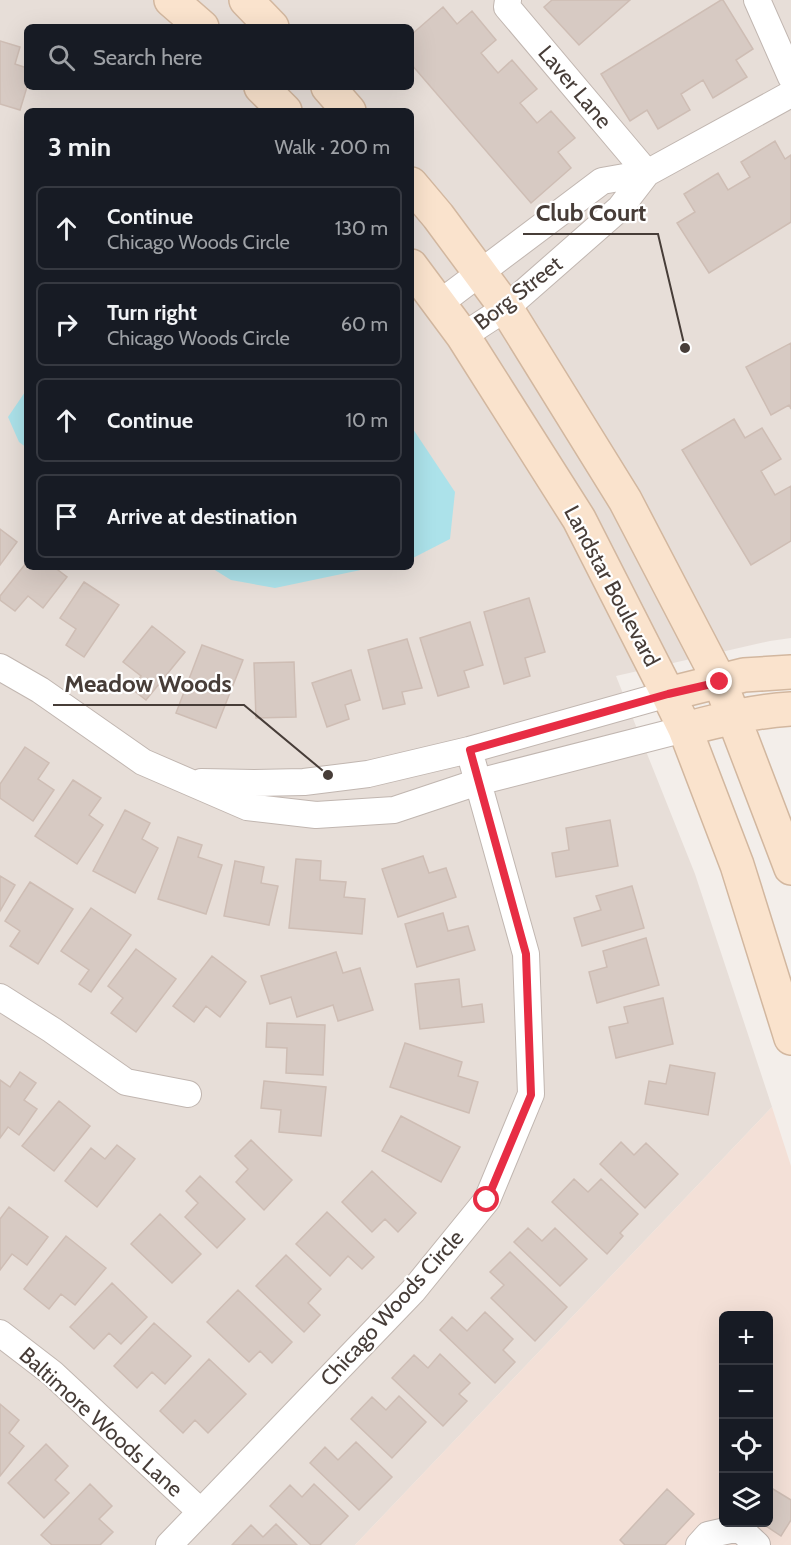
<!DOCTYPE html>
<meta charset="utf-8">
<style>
:root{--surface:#171b24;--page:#20242c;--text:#f1f3f6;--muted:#9ea1a6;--line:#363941}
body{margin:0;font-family:Cabin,sans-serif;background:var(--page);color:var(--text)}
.controls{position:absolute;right:18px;bottom:18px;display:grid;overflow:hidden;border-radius:9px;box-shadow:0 6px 24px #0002}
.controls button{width:54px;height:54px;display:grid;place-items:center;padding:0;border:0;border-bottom:2px solid var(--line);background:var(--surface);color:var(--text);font:30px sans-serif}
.stop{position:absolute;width:18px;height:18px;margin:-14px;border:4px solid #e72d44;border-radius:50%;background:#fff}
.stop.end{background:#e72d44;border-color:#fff;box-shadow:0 2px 6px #0008}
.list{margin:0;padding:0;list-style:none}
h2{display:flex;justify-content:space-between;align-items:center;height:78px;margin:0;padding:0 24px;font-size:26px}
h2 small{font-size:20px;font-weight:400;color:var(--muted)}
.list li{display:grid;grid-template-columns:39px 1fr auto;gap:18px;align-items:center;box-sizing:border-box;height:84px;margin:0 12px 12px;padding:0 12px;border:2px solid var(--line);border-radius:9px}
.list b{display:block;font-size:22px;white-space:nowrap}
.list p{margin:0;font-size:20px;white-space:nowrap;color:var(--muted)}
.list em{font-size:20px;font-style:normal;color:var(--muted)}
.icon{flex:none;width:33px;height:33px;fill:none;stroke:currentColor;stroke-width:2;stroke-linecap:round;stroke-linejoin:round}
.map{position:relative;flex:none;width:791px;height:1545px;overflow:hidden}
.search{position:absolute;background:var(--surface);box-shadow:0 6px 24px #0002;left:24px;top:24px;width:390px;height:66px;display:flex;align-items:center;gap:15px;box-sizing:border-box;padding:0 21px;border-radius:9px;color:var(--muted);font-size:22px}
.panel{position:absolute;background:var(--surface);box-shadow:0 6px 24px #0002;left:24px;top:108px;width:390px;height:462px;border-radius:9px}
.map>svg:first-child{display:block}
.residential{fill:#e7ded8;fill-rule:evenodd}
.commercial{fill:#f3e0d7;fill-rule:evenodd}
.water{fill:#ace2ea}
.building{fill:#d7cac3;stroke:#cebdb4;stroke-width:1.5}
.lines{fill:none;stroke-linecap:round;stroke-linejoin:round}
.street-casing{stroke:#c1b6b0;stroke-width:28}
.secondary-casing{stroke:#d2b79f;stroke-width:36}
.street{stroke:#fff;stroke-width:26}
.secondary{stroke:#fae3cd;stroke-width:33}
.route{stroke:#e72d44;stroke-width:8}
.labels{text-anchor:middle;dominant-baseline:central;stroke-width:4.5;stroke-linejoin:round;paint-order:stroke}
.street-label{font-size:22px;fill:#473d38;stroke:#fff}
.leader{fill:none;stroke:#473d38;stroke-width:2}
.callout-dot{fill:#473d38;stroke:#fff;stroke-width:2}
.callout-label{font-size:24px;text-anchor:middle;font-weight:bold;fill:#473d38;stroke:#fff;stroke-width:4.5;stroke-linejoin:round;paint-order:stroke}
</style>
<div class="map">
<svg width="791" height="1545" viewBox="0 0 791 1545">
<rect width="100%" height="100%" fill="#f3eeea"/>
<path class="residential" d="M 0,0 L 791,0 L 791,638 L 770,641 L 616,676 L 695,874 L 772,1107 L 355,1545 L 0,1545 ZM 27,27 L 411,27 L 411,87 L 27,87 ZM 27,111 L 411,111 L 411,567 L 27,567 Z"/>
<path class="commercial" d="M 772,1107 L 791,1166 L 791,1545 L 355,1545 ZM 724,1316 L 768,1316 L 768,1522 L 724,1522 Z"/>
<path class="water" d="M 27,389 L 27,448 L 19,442 L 8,417 Z
M 411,426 L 455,492 L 450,539 L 411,559 Z
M 210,567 L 375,567 L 275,588 L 231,580 Z"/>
<path class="building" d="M 552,0 L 630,0 L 579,45 L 544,7 Z
M 721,0 L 723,0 L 753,49 L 736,60 L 747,77 L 713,98 L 703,80 L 681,94 L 690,110 L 658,129 L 647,110 L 630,121 L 601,74 Z
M 443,7 L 457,24 L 472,11 L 496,40 L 481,53 L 498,73 L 512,60 L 537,89 L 520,103 L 537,123 L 551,111 L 575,138 L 558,152 L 571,168 L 531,203 L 411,64 L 411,35 Z
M 0,41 L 20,47 L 15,64 L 27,68 L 27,87 L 20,110 L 0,104 Z
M 775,141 L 785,159 L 791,155 L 791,222 L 709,273 L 677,223 L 695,212 L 684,194 L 718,173 L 728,190 L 750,177 L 741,162 Z
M 791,343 L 791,409 L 789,405 L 771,415 L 746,367 Z
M 734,419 L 745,438 L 762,428 L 781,459 L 761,471 L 775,495 L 791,486 L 791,541 L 751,565 L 682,450 Z
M 0,529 L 17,542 L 0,565 Z
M 27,562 L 27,567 L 54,567 L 67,577 L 43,608 L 28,596 L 15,611 L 0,600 L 0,596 Z
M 84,582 L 119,605 L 84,657 L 66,645 L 76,629 L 60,618 Z
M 529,598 L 545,652 L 525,658 L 530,676 L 504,684 L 484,612 Z
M 470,622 L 483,665 L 464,671 L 469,687 L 438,696 L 420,638 Z
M 152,626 L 185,652 L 146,700 L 132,689 L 141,676 L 123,662 Z
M 407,639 L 422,688 L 402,692 L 405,704 L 383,709 L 368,650 Z
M 202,645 L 243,660 L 216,728 L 176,713 Z
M 294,662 L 296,717 L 256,718 L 254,663 Z
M 351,670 L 360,700 L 345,705 L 349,719 L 327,727 L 312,683 Z
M 25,747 L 49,763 L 38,779 L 54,790 L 33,821 L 0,798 L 0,784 Z
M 73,780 L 101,798 L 89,815 L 103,825 L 77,864 L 35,836 Z
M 125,810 L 150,823 L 142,839 L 158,848 L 135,893 L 93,871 Z
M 610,820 L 618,866 L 556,877 L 552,853 L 569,850 L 566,828 Z
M 178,837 L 202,845 L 198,857 L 222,865 L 206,914 L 158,899 Z
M 423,856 L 429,873 L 446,868 L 456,897 L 398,917 L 382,869 Z
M 296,859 L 321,861 L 320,880 L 346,882 L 344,897 L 365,899 L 362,934 L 289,928 Z
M 235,861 L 264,867 L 261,883 L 278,886 L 269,925 L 224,916 Z
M 0,876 L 15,885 L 0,911 Z
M 30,882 L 73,909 L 38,964 L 10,946 L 20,931 L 5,921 Z
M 632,886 L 644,928 L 582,946 L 574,918 L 601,910 L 596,896 Z
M 91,908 L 131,935 L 91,992 L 79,984 L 89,970 L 61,951 Z
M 443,913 L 448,931 L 468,926 L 475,950 L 417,967 L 405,924 Z
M 646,938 L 659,985 L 597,1003 L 589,972 L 607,967 L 603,951 Z
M 136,949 L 176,979 L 136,1032 L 111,1013 L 123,998 L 108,986 Z
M 336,952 L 343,973 L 360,968 L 373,1010 L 338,1021 L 333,1005 L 297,1017 L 291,997 L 270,1004 L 261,976 Z
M 212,956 L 246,982 L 220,1017 L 206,1006 L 194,1022 L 173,1006 Z
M 459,979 L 462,1007 L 482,1004 L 484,1022 L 420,1029 L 415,984 Z
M 663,998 L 673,1044 L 616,1058 L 609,1027 L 628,1023 L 624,1007 Z
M 267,1023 L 325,1025 L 323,1075 L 286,1073 L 287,1048 L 266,1047 Z
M 405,1043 L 462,1062 L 458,1076 L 478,1082 L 469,1113 L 390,1087 Z
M 670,1065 L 715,1073 L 708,1115 L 645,1104 L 649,1081 L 666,1084 Z
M 20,1072 L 36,1083 L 24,1100 L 37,1109 L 19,1135 L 8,1127 L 0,1138 L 0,1080 L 10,1087 Z
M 264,1081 L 326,1087 L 321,1136 L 279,1132 L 281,1110 L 261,1108 Z
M 59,1101 L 90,1126 L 54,1171 L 22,1146 Z
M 401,1116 L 460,1147 L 441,1182 L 382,1151 Z
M 251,1140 L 292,1180 L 264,1210 L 236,1182 L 248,1169 L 235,1156 Z
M 621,1142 L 634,1155 L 646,1143 L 678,1174 L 645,1208 L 600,1164 Z
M 117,1145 L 135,1159 L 97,1207 L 65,1181 L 91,1148 L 105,1159 Z
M 372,1171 L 416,1213 L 398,1232 L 385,1219 L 372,1232 L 342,1202 Z
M 200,1176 L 245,1219 L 217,1248 L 185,1217 L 198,1203 L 186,1191 Z
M 574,1179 L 588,1192 L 601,1179 L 638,1214 L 620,1233 L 623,1236 L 607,1254 L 552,1202 Z
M 9,1207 L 48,1237 L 27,1265 L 12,1254 L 0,1270 L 0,1219 Z
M 327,1212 L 374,1257 L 362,1269 L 348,1256 L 330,1276 L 296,1244 Z
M 160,1214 L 201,1254 L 172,1283 L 131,1244 Z
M 528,1228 L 542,1241 L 555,1228 L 587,1259 L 560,1286 L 514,1242 Z
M 66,1236 L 106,1268 L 75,1305 L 61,1294 L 49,1309 L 24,1289 Z
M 510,1252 L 567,1307 L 535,1341 L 491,1298 L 504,1285 L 490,1272 Z
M 286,1255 L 321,1289 L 308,1303 L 320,1315 L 304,1332 L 256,1286 Z
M 112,1283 L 147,1317 L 121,1344 L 109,1333 L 94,1349 L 70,1327 Z
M 238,1290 L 292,1342 L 272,1363 L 260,1351 L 249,1362 L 207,1322 Z
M 485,1312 L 513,1339 L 503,1350 L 515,1362 L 495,1383 L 440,1330 L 452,1317 L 467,1331 Z
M 154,1323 L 191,1356 L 165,1384 L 152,1372 L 137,1388 L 114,1366 Z
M 440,1354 L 470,1383 L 459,1394 L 467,1401 L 443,1426 L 392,1378 L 414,1355 L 428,1368 Z
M 209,1359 L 246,1394 L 208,1433 L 195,1420 L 183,1433 L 160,1411 Z
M 399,1396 L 426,1422 L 392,1458 L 351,1419 L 372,1397 L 386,1410 Z
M 0,1404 L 19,1420 L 9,1433 L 24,1446 L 0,1476 Z
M 356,1442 L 392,1477 L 359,1510 L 310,1463 L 325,1447 L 338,1460 Z
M 46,1444 L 68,1466 L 55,1480 L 69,1493 L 44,1518 L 8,1483 Z
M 90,1484 L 112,1506 L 99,1519 L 113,1532 L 100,1545 L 52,1545 L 41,1535 Z
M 314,1484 L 348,1516 L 320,1545 L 311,1545 L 270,1506 L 290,1485 L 302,1497 Z
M 768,1486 L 791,1500 L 791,1520 L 781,1536 L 760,1522 L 768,1522 Z
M 667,1489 L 694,1514 L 665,1545 L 625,1545 L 620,1540 Z
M 276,1524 L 297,1545 L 232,1545 L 251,1525 L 263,1537 Z"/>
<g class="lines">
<g class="street-casing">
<path id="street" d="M 508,0 L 507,7 L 647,173
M 757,0 L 791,77
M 440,303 L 602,181 L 647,173 L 791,94
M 463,336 L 506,308 L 620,208 L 647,173
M 0,667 L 40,690 L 143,762 L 247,807 L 316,815 L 394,810 L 478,782 L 685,729
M 201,782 L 254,783 L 304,782 L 368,774 L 469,750 L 668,694
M 0,997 L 52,1030 L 126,1082 L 188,1094
M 0,1333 L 52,1373 L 201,1512
M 169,1545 L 413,1291 L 487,1200 L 531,1094 L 526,954 L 469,750
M 699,1545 L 708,1535 L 739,1528 L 757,1545"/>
</g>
<g class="secondary-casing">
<path id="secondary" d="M 171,0 L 202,27
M 246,0 L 272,27
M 261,87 L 285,111
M 328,87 L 349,111
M 411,184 L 438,216 L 506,308 L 625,500 L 720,682 L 791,868
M 411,266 L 463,336 L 579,519 L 668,694 L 685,729 L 737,865 L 791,1038
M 668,694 L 744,675 L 791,672
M 685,729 C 720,720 754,711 791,709"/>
</g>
<use href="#street" class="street"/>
<use href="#secondary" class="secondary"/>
</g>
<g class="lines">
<path class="route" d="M 487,1200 L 531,1095 L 526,954 L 470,750 L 668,694 L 720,682"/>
</g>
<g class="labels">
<g class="street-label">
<text transform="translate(575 87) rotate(50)">Laver Lane</text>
<text transform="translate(518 293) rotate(-38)">Borg Street</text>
<text transform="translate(612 586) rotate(62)">Landstar Boulevard</text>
<text transform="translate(392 1308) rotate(-48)">Chicago Woods Circle</text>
<text transform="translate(101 1422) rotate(42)">Baltimore Woods Lane</text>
</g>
</g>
<path class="leader" d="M685 348L658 234H523M328 775L244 705H53"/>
<g class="callout-dot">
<circle cx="685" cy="348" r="6"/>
<circle cx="328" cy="775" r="6"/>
</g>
<g class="callout-label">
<text x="591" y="221">Club Court</text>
<text x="148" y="692">Meadow Woods</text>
</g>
</svg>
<div class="controls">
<button>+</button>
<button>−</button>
<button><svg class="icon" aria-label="locate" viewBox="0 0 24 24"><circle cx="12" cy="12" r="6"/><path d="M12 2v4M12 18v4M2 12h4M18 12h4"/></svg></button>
<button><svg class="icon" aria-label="layers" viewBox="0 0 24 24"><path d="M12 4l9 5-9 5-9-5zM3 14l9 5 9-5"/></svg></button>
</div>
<div class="stop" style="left:487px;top:1200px"></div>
<div class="stop end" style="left:720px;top:682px"></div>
<div class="search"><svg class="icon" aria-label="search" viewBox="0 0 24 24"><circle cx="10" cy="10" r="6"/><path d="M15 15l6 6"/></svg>Search here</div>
<section class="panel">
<h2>3 min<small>Walk · 200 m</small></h2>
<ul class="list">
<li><svg class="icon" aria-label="ahead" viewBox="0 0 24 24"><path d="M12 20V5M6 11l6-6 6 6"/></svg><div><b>Continue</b><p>Chicago Woods Circle</p></div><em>130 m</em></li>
<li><svg class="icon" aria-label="right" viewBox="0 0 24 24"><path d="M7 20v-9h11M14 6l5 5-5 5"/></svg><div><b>Turn right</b><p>Chicago Woods Circle</p></div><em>60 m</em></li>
<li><svg class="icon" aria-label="ahead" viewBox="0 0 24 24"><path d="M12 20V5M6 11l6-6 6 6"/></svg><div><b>Continue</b></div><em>10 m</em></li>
<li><svg class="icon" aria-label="arrive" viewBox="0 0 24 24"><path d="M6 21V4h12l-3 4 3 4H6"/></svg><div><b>Arrive at destination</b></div></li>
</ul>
</section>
</div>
